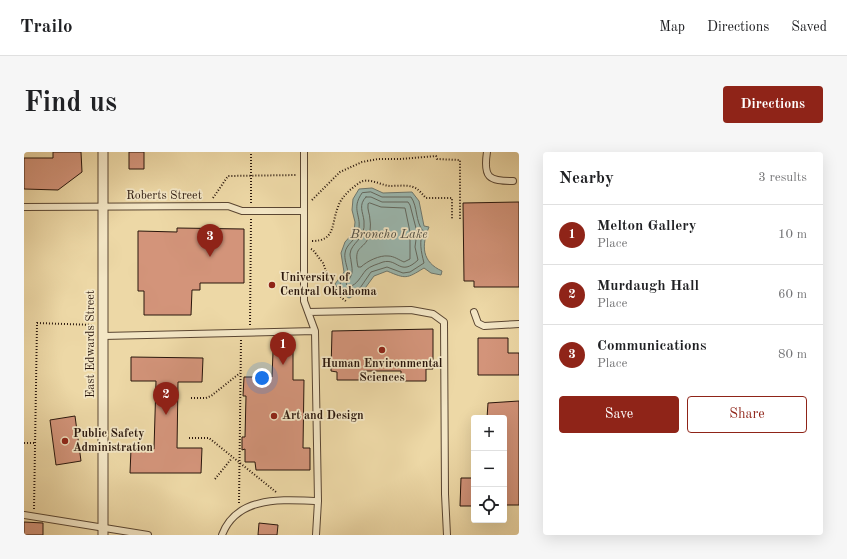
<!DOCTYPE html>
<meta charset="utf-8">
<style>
:root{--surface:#fff;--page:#f6f6f6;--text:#202124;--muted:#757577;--line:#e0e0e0;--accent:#8f2418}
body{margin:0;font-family:"Old Standard TT",serif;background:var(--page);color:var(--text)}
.controls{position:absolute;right:12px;bottom:12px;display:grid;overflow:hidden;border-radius:4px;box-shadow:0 4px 16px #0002}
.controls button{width:36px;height:36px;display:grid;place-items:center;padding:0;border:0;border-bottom:1px solid var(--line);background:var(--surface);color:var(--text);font:20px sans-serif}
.you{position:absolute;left:238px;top:226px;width:14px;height:14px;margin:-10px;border:3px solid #fff;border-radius:50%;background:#1a73e8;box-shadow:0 0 0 6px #1a73e833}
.badge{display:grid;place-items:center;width:26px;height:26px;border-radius:50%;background:var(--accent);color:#fff;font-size:13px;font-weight:700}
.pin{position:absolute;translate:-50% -33px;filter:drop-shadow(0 1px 2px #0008)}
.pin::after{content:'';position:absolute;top:21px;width:14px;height:12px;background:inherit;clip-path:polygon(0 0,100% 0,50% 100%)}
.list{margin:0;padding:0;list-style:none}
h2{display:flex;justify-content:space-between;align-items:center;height:52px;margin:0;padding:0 16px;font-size:17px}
h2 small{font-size:13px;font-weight:400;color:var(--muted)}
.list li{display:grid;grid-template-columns:26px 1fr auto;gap:12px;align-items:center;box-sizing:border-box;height:60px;padding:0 16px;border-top:1px solid var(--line)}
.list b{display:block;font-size:15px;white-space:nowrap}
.list p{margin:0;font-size:13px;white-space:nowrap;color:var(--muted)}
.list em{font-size:13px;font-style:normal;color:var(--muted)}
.actions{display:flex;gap:8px;padding:12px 16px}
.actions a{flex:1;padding:9px 0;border:1px solid var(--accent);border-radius:4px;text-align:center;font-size:14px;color:var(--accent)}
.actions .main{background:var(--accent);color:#fff}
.icon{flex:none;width:22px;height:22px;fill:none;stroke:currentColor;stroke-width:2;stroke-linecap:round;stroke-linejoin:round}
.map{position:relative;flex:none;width:495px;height:383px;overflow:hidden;border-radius:4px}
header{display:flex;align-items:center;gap:24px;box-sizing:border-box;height:56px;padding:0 20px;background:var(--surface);border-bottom:1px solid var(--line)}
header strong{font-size:19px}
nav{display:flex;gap:22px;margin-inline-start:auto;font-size:14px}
.intro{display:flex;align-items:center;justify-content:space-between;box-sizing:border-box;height:96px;padding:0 24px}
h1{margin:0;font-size:28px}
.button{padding:10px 18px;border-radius:4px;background:var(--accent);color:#fff;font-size:14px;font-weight:700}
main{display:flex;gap:24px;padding:0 24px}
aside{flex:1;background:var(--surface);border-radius:4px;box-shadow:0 4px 16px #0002}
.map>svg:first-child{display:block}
.water{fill:#9bb8b0;stroke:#6d776e}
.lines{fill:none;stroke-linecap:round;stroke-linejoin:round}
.shore{stroke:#62675e;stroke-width:1}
.building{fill:#d3947a;stroke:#29160c}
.service-casing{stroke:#5a4632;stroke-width:8}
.pedestrian-casing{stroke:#5a4632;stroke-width:11}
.path{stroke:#29160c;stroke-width:2;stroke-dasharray:1 2;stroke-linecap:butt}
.service{stroke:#f3e6c5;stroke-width:6}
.pedestrian{stroke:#f3e6c5;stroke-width:9}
.poi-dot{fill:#8f2418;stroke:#f3e6c5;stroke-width:1.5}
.labels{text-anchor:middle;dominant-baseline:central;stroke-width:3.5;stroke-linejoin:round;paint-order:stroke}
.street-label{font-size:12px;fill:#29160c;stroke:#f3e6c5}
.poi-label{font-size:12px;font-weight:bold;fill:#29160c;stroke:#f3e6c5;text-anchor:start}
.water-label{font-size:13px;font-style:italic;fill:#514f45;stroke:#f3e6c5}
</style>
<header>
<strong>Trailo</strong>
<nav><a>Map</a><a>Directions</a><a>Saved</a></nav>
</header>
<div class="intro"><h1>Find us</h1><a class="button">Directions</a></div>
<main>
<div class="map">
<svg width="495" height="383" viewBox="0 0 495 383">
<rect width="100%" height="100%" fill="#edd8a6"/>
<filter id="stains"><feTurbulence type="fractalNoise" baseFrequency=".005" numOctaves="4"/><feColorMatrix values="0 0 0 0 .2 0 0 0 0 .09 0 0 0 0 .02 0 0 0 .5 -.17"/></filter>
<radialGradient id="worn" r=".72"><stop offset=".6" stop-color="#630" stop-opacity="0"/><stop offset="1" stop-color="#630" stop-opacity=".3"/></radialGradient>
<path class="water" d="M 348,36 L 359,41 L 388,40 L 395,49 L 400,74 L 405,75 C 397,94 398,110 418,119 L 417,123 L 407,121 L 400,116 C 382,127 382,127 363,119 L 350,124 L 339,139 L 325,146 L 316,141 L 311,132 L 320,120 L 317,101 L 321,90 L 330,80 L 331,70 L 328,58 L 329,47 L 335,37 Z"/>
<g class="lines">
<path class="shore" d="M 347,40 L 358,45 L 387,45 C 394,55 391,69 399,79 C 395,90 397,99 400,111 L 386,120 L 379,121 L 363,115 L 347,120 L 336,136 L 325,141 L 319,138 L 316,132 L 324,120 C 323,114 320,107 321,101 C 322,92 332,88 334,80 C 339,64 326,58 338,41 Z
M 342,45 L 347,45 L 358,50 L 384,50 L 386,53 L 393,80 L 391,95 L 394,108 C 376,125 374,106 359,110 C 354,112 346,114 342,118 C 336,125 334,132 325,135 L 322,132 C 329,122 329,121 327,109 C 327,107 326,105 326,102 C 327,90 342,88 340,69 C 339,60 334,53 342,45 Z
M 346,51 L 357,55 L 381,56 L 386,80 L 386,107 L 380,110 C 375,108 370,104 364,104 C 356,103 343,109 337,115 L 334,115 C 329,92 340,99 345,84 C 346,79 347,73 346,68 C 346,62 343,58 344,52 Z"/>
</g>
<path class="building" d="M 29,0 L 57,0 L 58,20 L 34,38 L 0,37 L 0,6 L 29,6 Z
M 105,0 L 120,0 L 120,17 L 105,17 Z
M 495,50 L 495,135 L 450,135 L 450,129 L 440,129 L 439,51 Z
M 153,76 L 220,77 L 220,131 L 176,131 L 176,138 L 168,138 L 167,163 L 120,163 L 120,139 L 114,139 L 114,79 L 153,80 Z
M 409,177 L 409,217 L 402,217 L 402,229 L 377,229 L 377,219 L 339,219 L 339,228 L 313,228 L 313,220 L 307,219 L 308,179 Z
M 454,186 L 484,186 L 484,201 L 495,201 L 495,223 L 454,223 Z
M 249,200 L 269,200 L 269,228 L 280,228 L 279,296 L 286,296 L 286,318 L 232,318 L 231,310 L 221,310 L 221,297 L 218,298 L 218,285 L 221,285 L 222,244 L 219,244 L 220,225 L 248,225 Z
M 107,205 L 179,206 L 178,230 L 154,230 L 153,296 L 178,296 L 177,321 L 106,321 L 107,297 L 130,297 L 132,229 L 107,229 Z
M 495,249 L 495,353 L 480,353 L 480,266 L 463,266 L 464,251 Z
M 51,264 L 57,309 L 32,313 L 26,268 Z
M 437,326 L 450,326 L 450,354 L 436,354 Z
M 0,370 L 19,371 L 19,383 L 0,383 Z
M 235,371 L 254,373 L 253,383 L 234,383 Z"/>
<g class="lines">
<g class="service-casing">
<path id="service" d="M 280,0 L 280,149 L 291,179 L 294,349 L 292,383
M 463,0 C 459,26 465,29 489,29
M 0,55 L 204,54 L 218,59 L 280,59
M 284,160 L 387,158 L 409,162 L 420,170 L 421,342 L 423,383
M 450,160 L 454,171 L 460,174 L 495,172
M 79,184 L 291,179
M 0,363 L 124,383
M 198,383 C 213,343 259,348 294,349"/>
</g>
<g class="pedestrian-casing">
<path id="pedestrian" d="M 79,0 L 79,383"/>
</g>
<path class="path" d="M 189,46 L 204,24 L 273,23
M 288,48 L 316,20 L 338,10 L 354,7 L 377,7 L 412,4 L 413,7 L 436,8 L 436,67
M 227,51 L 227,0
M 288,89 C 312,89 307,72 314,55 C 316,48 321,43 326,38 C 330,35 334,31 339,29 C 348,27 357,33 366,34 C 374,34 386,32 393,37 C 396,39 399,43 402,46 L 428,46 L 428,67
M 287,97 L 289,98 L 299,111 L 306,129 L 313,142 L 323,150
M 226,173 L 227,67
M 167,246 L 182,246 L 187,244 L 216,221
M 165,286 L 185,286 L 252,340
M 0,291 L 11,291
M 191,327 L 208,306
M 215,351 L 217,188
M 10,357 L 13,171 L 70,173"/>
<use href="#service" class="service"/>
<use href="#pedestrian" class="pedestrian"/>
</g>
<g class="poi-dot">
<circle cx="248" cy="133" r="4"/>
<circle cx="358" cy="198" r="4"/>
<circle cx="250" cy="264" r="4"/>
<circle cx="41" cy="289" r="4"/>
</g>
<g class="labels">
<g class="street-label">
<text x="140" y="44">Roberts Street</text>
<text transform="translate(67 192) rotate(-90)">East Edwards Street</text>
</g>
<g class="poi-label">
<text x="256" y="126">University of<tspan x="256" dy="14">Central Oklahoma</tspan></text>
<text x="358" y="212" text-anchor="middle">Human Environmental<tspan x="358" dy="14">Sciences</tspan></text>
<text x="258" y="264">Art and Design</text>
<text x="49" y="282">Public Safety<tspan x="49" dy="14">Administration</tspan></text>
</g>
<g class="water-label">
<text x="365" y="82">Broncho Lake</text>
</g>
</g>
<rect width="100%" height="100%" filter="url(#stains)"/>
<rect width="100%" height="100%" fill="url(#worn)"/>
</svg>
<div class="controls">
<button>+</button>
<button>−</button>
<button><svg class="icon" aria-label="locate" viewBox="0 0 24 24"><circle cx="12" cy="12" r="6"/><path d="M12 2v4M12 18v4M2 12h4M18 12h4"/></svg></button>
</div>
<div class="you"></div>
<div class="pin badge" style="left:259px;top:213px">1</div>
<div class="pin badge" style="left:142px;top:263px">2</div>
<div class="pin badge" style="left:186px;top:105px">3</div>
</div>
<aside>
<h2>Nearby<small>3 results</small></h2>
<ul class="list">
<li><span class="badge">1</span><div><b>Melton Gallery</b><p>Place</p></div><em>10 m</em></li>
<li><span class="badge">2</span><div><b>Murdaugh Hall</b><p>Place</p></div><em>60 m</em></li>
<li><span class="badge">3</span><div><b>Communications</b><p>Place</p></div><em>80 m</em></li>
</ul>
<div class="actions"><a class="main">Save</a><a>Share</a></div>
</aside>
</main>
